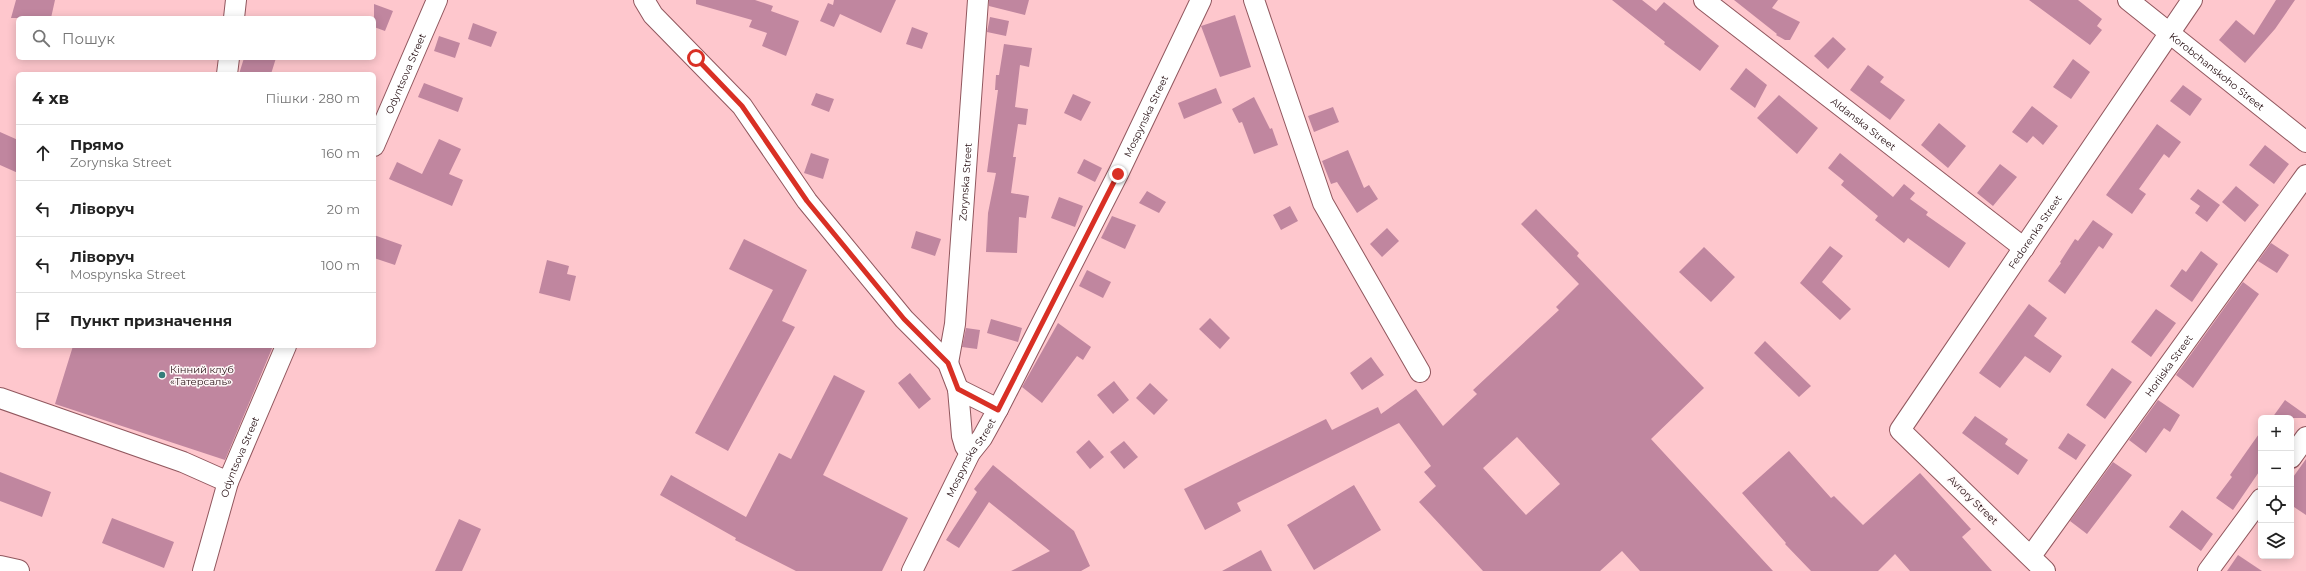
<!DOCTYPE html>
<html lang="uk">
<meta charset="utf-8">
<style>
:root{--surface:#fff;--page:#f2f2f2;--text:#222;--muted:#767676;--line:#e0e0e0}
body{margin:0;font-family:Montserrat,sans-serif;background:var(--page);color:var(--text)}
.controls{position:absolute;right:12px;bottom:12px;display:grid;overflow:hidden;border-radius:6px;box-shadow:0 2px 10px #0003}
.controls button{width:36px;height:36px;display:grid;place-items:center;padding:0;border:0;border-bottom:1px solid var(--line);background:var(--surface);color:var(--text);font:20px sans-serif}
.stop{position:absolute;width:12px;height:12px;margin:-9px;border:3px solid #d93025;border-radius:50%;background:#fff}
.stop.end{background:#d93025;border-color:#fff;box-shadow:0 1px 4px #0008}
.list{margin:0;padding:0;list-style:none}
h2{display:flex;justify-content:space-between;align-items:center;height:52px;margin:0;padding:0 16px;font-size:17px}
h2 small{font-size:13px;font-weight:400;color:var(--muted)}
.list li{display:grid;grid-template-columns:26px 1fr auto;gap:12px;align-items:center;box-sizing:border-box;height:56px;padding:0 16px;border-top:1px solid var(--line)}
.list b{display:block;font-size:15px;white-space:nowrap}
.list p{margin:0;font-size:13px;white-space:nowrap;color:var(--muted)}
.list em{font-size:13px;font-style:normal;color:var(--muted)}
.icon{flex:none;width:22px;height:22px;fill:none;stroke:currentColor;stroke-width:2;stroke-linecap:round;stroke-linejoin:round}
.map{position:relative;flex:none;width:2306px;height:571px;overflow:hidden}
.search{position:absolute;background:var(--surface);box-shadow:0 2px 10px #0003;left:16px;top:16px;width:360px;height:44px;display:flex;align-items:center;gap:10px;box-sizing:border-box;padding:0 14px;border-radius:6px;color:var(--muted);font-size:15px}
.panel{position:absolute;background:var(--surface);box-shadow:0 2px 10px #0003;left:16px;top:72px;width:360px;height:276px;border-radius:6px}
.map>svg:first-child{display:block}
.building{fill:#c0869f;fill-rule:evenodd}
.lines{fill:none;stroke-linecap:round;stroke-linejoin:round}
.minor-casing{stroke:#91575e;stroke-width:22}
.major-casing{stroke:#91575e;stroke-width:24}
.minor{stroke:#fff;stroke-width:20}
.major{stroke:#fff;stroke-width:22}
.route{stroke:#d93025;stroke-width:5}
.poi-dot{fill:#347d7a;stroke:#fef7f7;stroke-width:1.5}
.labels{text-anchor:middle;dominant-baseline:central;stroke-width:3;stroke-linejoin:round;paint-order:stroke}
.street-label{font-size:10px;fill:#260f13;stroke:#fef7f7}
.poi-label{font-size:10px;fill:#260f13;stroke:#fef7f7;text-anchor:start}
</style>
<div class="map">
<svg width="2306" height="571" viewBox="0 0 2306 571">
<rect width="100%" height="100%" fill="#fec7cd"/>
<path class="building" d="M 16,0 L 55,0 L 51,18 L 11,18 Z
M 696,0 L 755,0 L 773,6 L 771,11 L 799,21 L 786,56 L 762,46 L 767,33 L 749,27 L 752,20 L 696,4 Z
M 834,0 L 896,0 L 881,33 L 840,14 L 834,27 L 820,21 L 828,3 L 833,5 Z
M 989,0 L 1029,0 L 1025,15 L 989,6 Z
M 1612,0 L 1642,0 L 1656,11 L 1664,2 L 1719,46 L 1700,71 L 1664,44 L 1665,42 Z
M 1734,0 L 1778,0 L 1772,8 L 1800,22 L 1790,40 L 1785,40 L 1776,35 L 1777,34 Z
M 2029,0 L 2078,0 L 2102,19 L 2097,26 L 2102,30 L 2090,45 Z
M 2276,0 L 2295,0 L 2275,29 L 2245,63 L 2219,40 L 2236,20 L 2254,35 Z
M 374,4 L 393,11 L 385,31 L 374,27 Z
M 1235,15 L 1251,67 L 1220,77 L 1201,26 Z
M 990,17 L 1009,21 L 1006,36 L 987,32 Z
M 473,23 L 497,32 L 491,47 L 468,39 Z
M 912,27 L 928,33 L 922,49 L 906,44 Z
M 439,36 L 460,43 L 455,58 L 434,51 Z
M 1833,37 L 1846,49 L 1828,69 L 1814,56 Z
M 1004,44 L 1032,48 L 1029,67 L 1020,65 L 1015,107 L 1028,109 L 1026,125 L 1018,124 L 1013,157 L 1016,157 L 1011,193 L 1029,196 L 1026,218 L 1019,217 L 1017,253 L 986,252 L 988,213 L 996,173 L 987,172 L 998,90 L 995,90 L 996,75 L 999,75 Z
M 244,58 L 276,58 L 271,74 L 239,74 Z
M 2073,59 L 2090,72 L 2071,99 L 2053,87 Z
M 1868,65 L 1884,77 L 1880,82 L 1905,100 L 1890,120 L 1850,90 Z
M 1746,68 L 1767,85 L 1755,108 L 1730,89 Z
M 424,83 L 463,98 L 458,112 L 418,97 Z
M 2183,85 L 2202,99 L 2190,116 L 2170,101 Z
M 1216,88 L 1222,103 L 1184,119 L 1178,103 Z
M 816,93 L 834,99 L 829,112 L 811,105 Z
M 1073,94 L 1091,102 L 1081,121 L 1064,113 Z
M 1779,95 L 1818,128 L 1797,154 L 1757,118 Z
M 1254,97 L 1270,129 L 1272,128 L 1278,145 L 1254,154 L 1242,122 L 1239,123 L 1232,109 Z
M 2032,106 L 2058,126 L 2043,145 L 2033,136 L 2027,143 L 2012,132 Z
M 1333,107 L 1339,122 L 1314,132 L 1308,116 Z
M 1939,123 L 1966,146 L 1948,168 L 1921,145 Z
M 2157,124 L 2181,142 L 2169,158 L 2164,154 L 2139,189 L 2146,194 L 2132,214 L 2106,195 Z
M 0,132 L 18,140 L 18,173 L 0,165 Z
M 439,139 L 461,149 L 449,174 L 463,180 L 452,206 L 389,179 L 397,162 L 422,174 Z
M 2265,145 L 2289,164 L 2274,184 L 2249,165 Z
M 1348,150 L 1364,188 L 1369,185 L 1378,199 L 1357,213 L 1337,182 L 1331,184 L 1322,161 Z
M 811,153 L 829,159 L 823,179 L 804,173 Z
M 1840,153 L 1893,197 L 1904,184 L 1915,193 L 1910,199 L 1928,212 L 1926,215 L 1966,243 L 1949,268 L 1908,238 L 1904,243 L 1875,220 L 1878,216 L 1841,185 L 1844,181 L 1828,168 Z
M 1084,159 L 1102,168 L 1095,182 L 1077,173 Z
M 2000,164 L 2017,177 L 1993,206 L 1977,193 Z
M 2236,186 L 2259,205 L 2245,222 L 2222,202 Z
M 2198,189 L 2220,205 L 2207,222 L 2195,213 L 2200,206 L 2190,199 Z
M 1147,191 L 1166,202 L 1159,213 L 1139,203 Z
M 1059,197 L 1083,206 L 1075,227 L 1051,218 Z
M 1290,206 L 1298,221 L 1281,230 L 1273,215 Z
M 1536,209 L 1579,253 L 1577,256 L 1704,388 L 1651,439 L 1773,571 L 1640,571 L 1622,551 L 1600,571 L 1483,571 L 1419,502 L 1436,486 L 1424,472 L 1431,466 L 1399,423 L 1237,503 L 1241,511 L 1205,530 L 1184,489 L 1220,471 L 1326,419 L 1332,430 L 1378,407 L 1381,414 L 1416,389 L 1443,426 L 1477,394 L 1473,390 L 1559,310 L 1556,307 L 1579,284 L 1521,224 ZM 1517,437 L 1560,484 L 1526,515 L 1483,468 Z
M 1112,216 L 1136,225 L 1125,249 L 1101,238 Z
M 2093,220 L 2113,234 L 2103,249 L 2099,246 L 2065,294 L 2048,281 L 2061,263 L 2060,262 L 2075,239 L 2078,241 Z
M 1387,228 L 1399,241 L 1382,257 L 1370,244 Z
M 916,231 L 941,239 L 935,256 L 911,248 Z
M 374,235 L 402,245 L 395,265 L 374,258 Z
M 744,239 L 807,270 L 782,321 L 795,327 L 728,451 L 695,433 L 773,290 L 729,269 Z
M 2271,243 L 2289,255 L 2277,273 L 2258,261 Z
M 1830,246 L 1843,256 L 1822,282 L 1851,309 L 1840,320 L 1800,283 Z
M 1704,247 L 1735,277 L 1711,302 L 1679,272 Z
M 2201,251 L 2218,264 L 2192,302 L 2170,286 L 2182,269 L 2186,272 Z
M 547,260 L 569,266 L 567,274 L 576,276 L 570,301 L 539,293 Z
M 1087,270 L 1111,282 L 1103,298 L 1079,286 Z
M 2243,282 L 2259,294 L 2193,388 L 2176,375 Z
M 2029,304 L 2047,318 L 2034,336 L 2062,356 L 2050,373 L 2025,356 L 2000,388 L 1979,373 Z
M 2156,309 L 2176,323 L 2151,357 L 2131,342 Z
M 1210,318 L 1230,338 L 1220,349 L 1199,329 Z
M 991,319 L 1022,328 L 1018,342 L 987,333 Z
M 1058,323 L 1091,347 L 1083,360 L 1077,356 L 1042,403 L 1022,387 Z
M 966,328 L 980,330 L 977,349 L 962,347 Z
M 1765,341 L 1811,386 L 1799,397 L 1754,353 Z
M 73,346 L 273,346 L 225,460 L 55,404 Z
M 1371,357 L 1384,375 L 1362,390 L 1350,373 Z
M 2112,368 L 2132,382 L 2105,419 L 2086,405 Z
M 910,373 L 931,399 L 919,409 L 898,383 Z
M 834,375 L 865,391 L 823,475 L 908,518 L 882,571 L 796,571 L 735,540 L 736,538 L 660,495 L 671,475 L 746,517 L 779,453 L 791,459 Z
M 1114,381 L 1129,400 L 1113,414 L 1097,395 Z
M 1150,383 L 1168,400 L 1154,415 L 1136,398 Z
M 2158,400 L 2180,415 L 2170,432 L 2164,428 L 2146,453 L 2129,440 Z
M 2285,400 L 2306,415 L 2306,418 L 2272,418 Z
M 1975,416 L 2008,439 L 2005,444 L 2028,460 L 2018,475 L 1962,433 Z
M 2261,431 L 2261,469 L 2233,510 L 2216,498 L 2232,477 L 2230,475 Z
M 2068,433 L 2086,445 L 2076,460 L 2058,448 Z
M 1089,440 L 1104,457 L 1090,469 L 1076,452 Z
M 1124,441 L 1138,457 L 1124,469 L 1110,452 Z
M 1789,451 L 1831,498 L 1834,496 L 1863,525 L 1920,473 L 1971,529 L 1962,537 L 1992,571 L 1910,571 L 1895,554 L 1878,571 L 1811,571 L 1785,544 L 1786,543 L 1742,493 Z
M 2306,459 L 2306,515 L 2291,505 L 2291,480 Z
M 2113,462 L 2132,475 L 2087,534 L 2070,521 Z
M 993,465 L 1074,531 L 1090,566 L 1081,571 L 1011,571 L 1050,551 L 989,502 L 959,548 L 946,540 L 977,492 L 974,489 Z
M 0,472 L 51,492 L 42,517 L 0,501 Z
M 1354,485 L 1381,530 L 1314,570 L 1287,525 Z
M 2182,510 L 2213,534 L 2201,551 L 2169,527 Z
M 112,518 L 174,542 L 164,568 L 102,543 Z
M 459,519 L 481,529 L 462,571 L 435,571 Z
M 1261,550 L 1272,571 L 1222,571 Z
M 2238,555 L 2262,571 L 2227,571 Z"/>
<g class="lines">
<g class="minor-casing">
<g id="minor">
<path d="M 644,0 L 653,15 L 742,106 L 807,201 L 904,319 L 948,363 L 958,389 L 962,436 L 965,446 L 970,453"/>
<path d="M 1254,0 L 1323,203 L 1420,372"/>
<path id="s1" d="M 1704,0 L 2024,248"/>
<path id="s2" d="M 2128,0 L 2306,142"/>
<path d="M 234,18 L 236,0"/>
<path d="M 227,74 L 229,58"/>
<path id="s3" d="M 374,146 L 437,0"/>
<path id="s4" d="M 948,363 L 955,324 L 978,0"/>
<path d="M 958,389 L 998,409"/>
<path d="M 0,398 L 183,462 L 228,482"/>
<path d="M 2291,458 L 2306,437"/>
<path id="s5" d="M 2031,556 L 2306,175"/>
<path id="s6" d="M 203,571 L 228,482 L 286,346"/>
<path id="s7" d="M 912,571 L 970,453 L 982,438 L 998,409 L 1118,174 L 1201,0"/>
<path id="s8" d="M 2045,571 L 1900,430 L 2192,0"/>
<path d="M 2208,571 L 2261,499"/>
</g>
</g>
<g class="major-casing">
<path id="major" d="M 0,567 L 18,571"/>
</g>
<use href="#minor" class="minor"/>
<use href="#major" class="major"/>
</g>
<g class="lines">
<path class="route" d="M 696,58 L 742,106 L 807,201 L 904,319 L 948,363 L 958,389 L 998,410 L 1118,174"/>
</g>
<circle class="poi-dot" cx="162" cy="375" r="4"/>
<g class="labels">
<g class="street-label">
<text stroke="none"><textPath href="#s2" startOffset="114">Korobchanskoho Street</textPath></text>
<text stroke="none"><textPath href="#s3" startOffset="79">Odyntsova Street</textPath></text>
<text stroke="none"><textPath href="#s7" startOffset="512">Mospynska Street</textPath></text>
<text stroke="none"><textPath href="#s1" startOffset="202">Aldanska Street</textPath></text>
<text stroke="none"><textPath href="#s4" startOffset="182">Zorynska Street</textPath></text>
<text stroke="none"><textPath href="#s8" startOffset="442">Fedorenka Street</textPath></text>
<text stroke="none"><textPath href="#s5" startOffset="235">Horiiska Street</textPath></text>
<text stroke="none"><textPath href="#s6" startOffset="120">Odyntsova Street</textPath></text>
<text stroke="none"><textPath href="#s7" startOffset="128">Mospynska Street</textPath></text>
<text transform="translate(1973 500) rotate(44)">Avrory Street</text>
</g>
<g class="poi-label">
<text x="170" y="369">Кінний клуб<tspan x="170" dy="12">«Татерсаль»</tspan></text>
</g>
</g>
</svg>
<div class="controls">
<button>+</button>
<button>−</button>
<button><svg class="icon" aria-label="locate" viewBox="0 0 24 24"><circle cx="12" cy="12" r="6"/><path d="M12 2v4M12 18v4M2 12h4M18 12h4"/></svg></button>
<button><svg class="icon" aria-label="layers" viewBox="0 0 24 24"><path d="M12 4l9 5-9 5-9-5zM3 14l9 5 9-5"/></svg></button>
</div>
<div class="stop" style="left:696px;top:58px"></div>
<div class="stop end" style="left:1118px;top:174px"></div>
<div class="search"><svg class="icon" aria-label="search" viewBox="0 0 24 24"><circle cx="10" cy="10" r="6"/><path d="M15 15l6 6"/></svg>Пошук</div>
<section class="panel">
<h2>4 хв<small>Пішки · 280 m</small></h2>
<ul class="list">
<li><svg class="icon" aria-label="ahead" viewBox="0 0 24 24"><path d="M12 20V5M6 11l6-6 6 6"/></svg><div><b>Прямо</b><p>Zorynska Street</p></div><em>160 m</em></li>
<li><svg class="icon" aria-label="left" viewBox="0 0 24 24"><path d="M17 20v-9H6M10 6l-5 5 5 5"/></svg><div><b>Ліворуч</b></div><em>20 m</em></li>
<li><svg class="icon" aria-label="left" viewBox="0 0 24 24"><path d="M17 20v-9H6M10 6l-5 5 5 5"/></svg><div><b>Ліворуч</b><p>Mospynska Street</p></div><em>100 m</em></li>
<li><svg class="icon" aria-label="arrive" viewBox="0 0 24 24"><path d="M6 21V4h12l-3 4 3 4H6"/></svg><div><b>Пункт призначення</b></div></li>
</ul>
</section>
</div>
